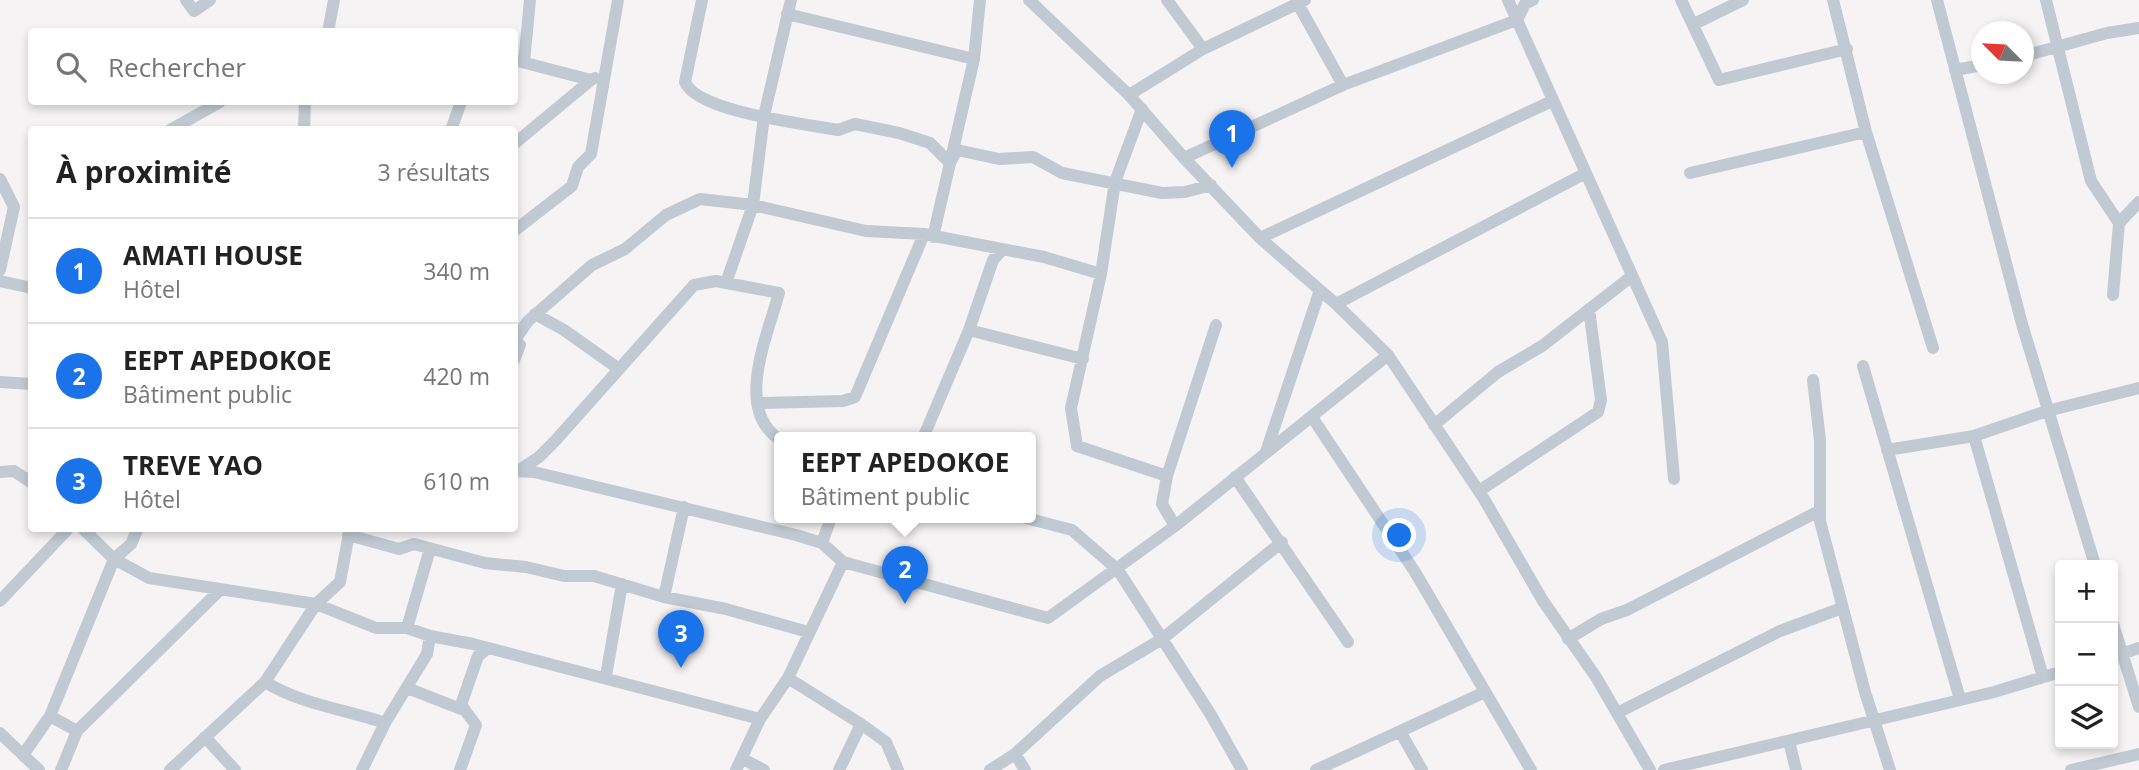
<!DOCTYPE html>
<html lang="fr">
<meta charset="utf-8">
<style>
:root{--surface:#fff;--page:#f2f2f2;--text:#222;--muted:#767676;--line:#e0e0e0;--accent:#1a73e8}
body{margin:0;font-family:"Open Sans",sans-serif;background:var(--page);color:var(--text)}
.controls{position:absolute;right:21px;bottom:21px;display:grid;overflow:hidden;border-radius:7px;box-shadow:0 4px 10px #0003}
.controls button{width:63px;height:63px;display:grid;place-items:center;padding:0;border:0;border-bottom:2px solid var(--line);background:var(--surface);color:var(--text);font:35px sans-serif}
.compass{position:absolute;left:1971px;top:21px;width:63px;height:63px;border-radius:50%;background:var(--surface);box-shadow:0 4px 10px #0003;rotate:294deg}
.you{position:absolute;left:1400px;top:536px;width:24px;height:24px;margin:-18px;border:5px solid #fff;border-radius:50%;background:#1a73e8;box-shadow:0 0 0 10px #1a73e833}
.badge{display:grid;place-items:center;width:46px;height:46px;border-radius:50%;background:var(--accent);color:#fff;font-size:23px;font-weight:700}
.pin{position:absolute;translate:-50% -58px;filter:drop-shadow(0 2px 4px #0008)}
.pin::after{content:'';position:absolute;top:37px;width:24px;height:21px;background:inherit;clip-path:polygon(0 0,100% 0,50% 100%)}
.popup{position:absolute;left:774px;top:432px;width:262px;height:91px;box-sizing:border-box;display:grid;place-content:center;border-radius:7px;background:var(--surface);filter:drop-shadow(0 2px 5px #0005);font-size:23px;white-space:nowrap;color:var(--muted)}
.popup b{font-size:26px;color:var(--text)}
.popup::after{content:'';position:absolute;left:50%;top:100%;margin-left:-14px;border:14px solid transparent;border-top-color:var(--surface)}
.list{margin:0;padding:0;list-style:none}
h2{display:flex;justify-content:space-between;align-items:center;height:91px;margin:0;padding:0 28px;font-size:30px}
h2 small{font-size:23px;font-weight:400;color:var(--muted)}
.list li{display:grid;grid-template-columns:46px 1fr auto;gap:21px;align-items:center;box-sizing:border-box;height:105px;padding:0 28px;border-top:2px solid var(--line)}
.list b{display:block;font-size:26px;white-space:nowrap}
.list p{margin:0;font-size:23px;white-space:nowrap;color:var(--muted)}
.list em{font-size:23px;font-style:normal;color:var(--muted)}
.icon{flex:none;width:38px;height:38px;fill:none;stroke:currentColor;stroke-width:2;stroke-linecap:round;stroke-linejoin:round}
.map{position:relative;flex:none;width:2139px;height:770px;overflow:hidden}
.search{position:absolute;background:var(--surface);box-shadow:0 4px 10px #0003;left:28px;top:28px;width:490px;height:77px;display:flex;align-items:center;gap:18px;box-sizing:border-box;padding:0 24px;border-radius:7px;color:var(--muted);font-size:26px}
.panel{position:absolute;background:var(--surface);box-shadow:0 4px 10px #0003;left:28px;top:126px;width:490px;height:406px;border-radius:7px}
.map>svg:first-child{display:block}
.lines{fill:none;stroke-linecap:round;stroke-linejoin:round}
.minor{stroke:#c1cad2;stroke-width:12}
</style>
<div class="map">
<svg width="2139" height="770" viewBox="0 0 2139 770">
<rect width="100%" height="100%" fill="#f5f3f3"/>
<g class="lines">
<path class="minor" d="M 186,0 L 194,11 L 210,0
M 702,0 L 685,82 C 697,112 806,124 838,130 L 855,124 L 899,133 L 930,143 L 950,163 L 957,150 L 999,159 L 1033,157 L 1062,173 L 1162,193 L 1185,192 L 1211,185
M 1029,0 L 1129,95 L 1184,158 L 1260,238 L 1336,304 L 1388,355 L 1484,499 L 1543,601 L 1596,677 L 1650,770
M 1167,0 L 1203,49
M 1508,0 L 1662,342 L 1674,479
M 1681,0 L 1719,80 L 1847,49
M 1833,0 L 1866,132 L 1933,348
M 1937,0 L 2022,324 L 2095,565
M 2046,0 L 2091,181 L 2119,223 L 2113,295
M 1298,4 L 1343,85
M 787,14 L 974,59 L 933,237
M 1694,24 L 1743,0
M 328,32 L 334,0
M 2024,56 L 2107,33 L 2139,28
M 974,59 L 980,0
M 514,60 L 591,80 L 595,78
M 524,62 L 530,0
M 1955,70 L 1982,65
M 1129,95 L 1203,49 L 1305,0
M 1142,109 L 1115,182 L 1101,274 L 1071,408 L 1077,446 L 1167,476
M 170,130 L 220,102
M 304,130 L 305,102
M 451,130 L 461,102
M 514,144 L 591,80
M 1184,158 L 1343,85 L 1517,20 L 1525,4 L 1533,0
M 1690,173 L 1866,132
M 0,179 L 14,207 L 0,270
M 2119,223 L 2139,202
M 514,231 L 572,186 L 578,167 L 591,154 L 618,0
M 1260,238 L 1552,101
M 0,281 L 32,288
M 726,283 L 753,205 L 764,116 L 791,0
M 1336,304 L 1584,174
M 535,314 L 564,330 L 619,369
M 969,330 L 1083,359
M 514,341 L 528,321 L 592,265 L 625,249 L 666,215 L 700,199 L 753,205 L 866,231 L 924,234 L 1044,257 L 1101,274
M 514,342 L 520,345 L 514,360
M 1863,366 L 1960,699
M 1813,380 L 1820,440 L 1820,521 L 1865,692 L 1890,770
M 0,382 L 32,384
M 757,403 L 843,401 L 855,397 L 924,234
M 1312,417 L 1415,572 L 1531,770
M 1434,425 L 1498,372 L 1542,346 L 1632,276
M 1974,436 L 2043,677
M 923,438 L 969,330 L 993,260 L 1001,251
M 1887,450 L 1974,436 L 2047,411 L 2139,388
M 1266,452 L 1320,290
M 514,471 L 534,472 L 796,535 L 822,543 L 843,562 L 1048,618 L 1175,526 L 1388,355
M 518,471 L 539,457 L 555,441 L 694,285 L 716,281 L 779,293 C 768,334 734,409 779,439
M 0,472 L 14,471 L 32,483
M 1235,477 L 1348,642
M 1479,491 L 1598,412 L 1601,400 L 1589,309
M 1026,518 L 1072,530 L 1118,570 L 1211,715 L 1242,770
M 1175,526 L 1162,504 L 1167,476 L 1216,325
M 82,528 L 114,559 L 149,578 L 316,604 L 376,628 L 407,628 L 430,636 L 473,644 L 760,719
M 348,535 L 399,549 L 414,544 L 485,563 L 526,567 L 564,576 L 594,576 L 664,597 L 726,609 L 808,632
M 822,543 L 831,518
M 664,597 L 684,507
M 0,601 L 69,528
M 2113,624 L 2139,707
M 407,628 L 430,549
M 1568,639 L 1601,619 L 1627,610 L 1819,511
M 2113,657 L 2139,648
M 606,676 L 622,584
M 788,678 L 861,724 L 839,770
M 265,682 C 303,705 344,709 385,723
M 407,688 L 461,709
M 1617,713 L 1780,631 L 1842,608
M 50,716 L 77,731
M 861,724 L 886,742 L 898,770
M 0,733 L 23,755
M 1401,733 L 1422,770
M 205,737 L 235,770
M 1789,741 L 1796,770
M 1015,754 L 1025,770
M 743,759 L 764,770
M 39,770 L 23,755 L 50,716 L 114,559 L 131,544 L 138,528
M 61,770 L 77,731 L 219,591
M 170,770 L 265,682 L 316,604 L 340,582 L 350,528
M 362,770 L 385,723 L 427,654 L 430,636
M 460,770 L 476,725 L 461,705 L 478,656 L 487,649
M 736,770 L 760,719 L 788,678 L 843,562
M 990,770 L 1015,754 L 1100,676 L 1162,639 L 1282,542
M 1316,770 L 1485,692
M 1664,770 L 1994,692 L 2060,672
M 2071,770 L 2139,754"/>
</g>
</svg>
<div class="controls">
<button>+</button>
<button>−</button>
<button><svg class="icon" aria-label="layers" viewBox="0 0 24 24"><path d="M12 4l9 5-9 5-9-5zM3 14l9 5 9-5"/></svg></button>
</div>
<svg class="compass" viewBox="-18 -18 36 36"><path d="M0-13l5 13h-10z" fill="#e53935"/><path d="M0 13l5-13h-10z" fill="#767676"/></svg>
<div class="you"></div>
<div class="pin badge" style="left:1232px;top:168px">1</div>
<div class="pin badge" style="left:905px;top:604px">2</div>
<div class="popup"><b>EEPT APEDOKOE</b>Bâtiment public</div>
<div class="pin badge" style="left:681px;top:668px">3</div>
<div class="search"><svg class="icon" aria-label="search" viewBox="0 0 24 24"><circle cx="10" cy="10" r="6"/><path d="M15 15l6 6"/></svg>Rechercher</div>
<section class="panel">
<h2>À proximité<small>3 résultats</small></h2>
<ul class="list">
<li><span class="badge">1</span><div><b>AMATI HOUSE</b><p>Hôtel</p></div><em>340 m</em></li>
<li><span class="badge">2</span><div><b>EEPT APEDOKOE</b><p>Bâtiment public</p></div><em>420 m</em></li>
<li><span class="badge">3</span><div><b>TREVE YAO</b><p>Hôtel</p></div><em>610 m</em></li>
</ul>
</section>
</div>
